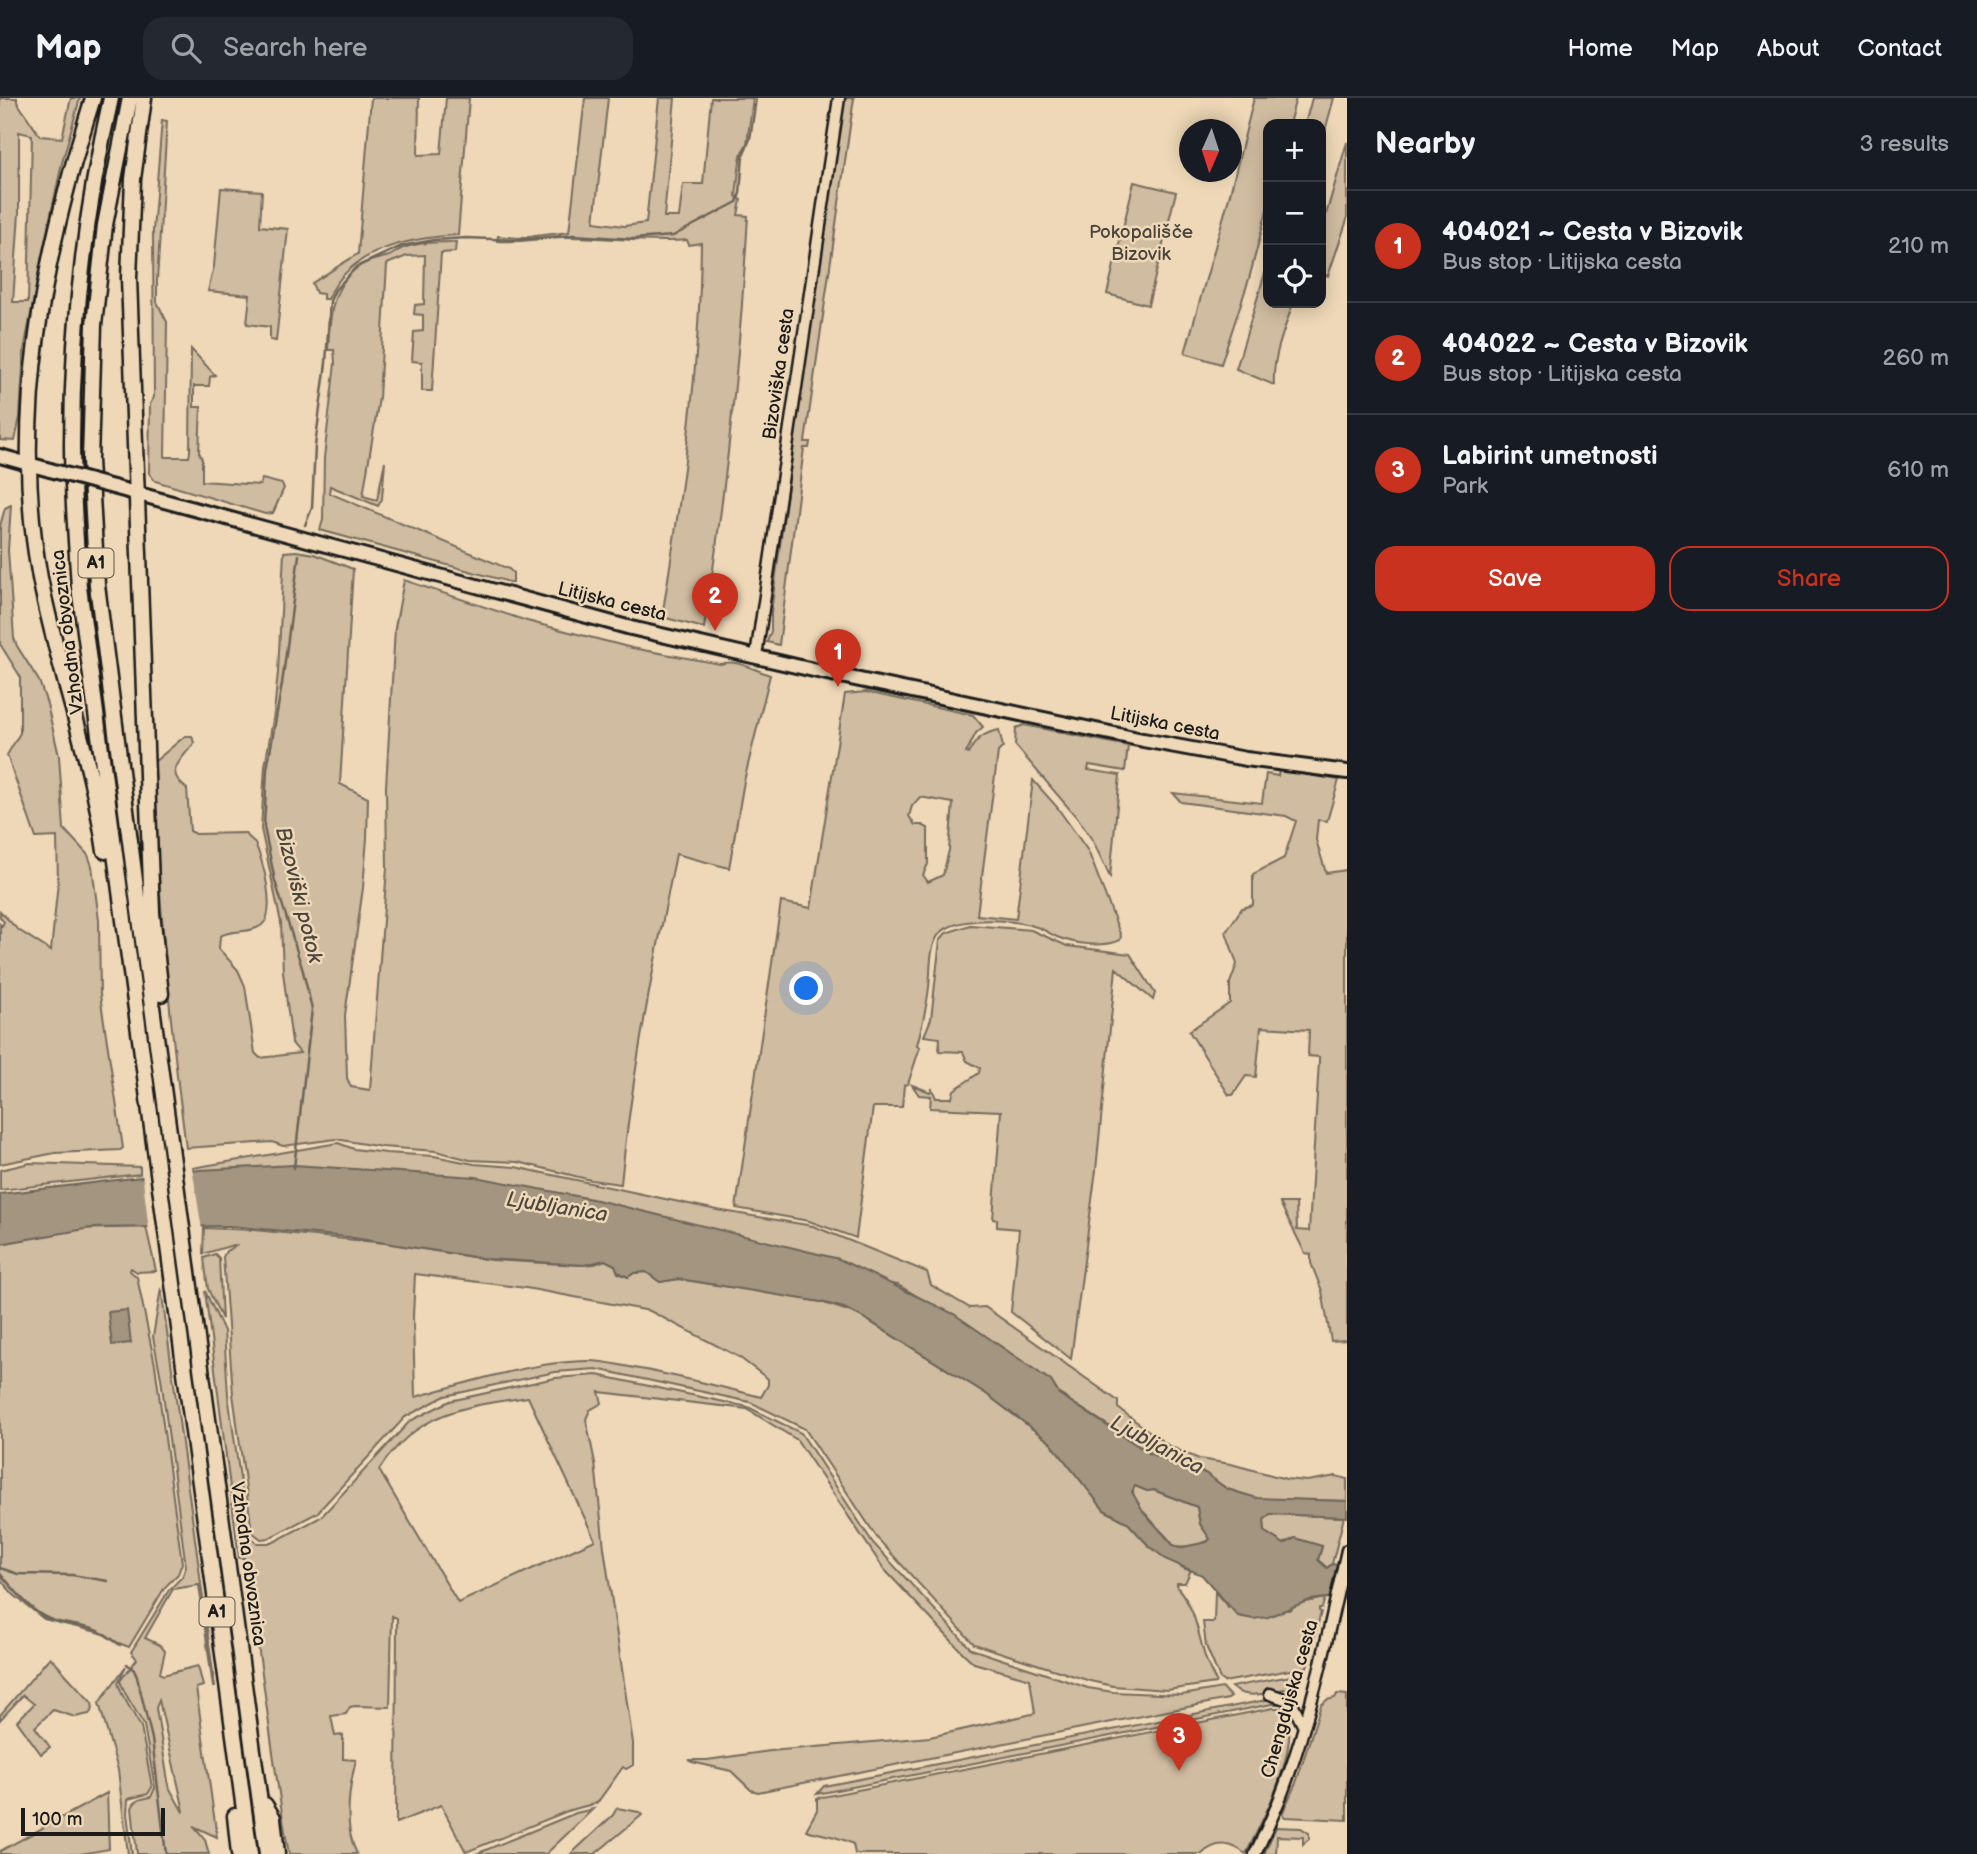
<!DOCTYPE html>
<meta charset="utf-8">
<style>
:root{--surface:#171b24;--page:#242831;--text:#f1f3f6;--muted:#9ea1a6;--line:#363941;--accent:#c8321e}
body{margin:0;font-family:"Balsamiq Sans",sans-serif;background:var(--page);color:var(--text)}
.controls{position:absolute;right:21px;top:21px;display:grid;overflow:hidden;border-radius:14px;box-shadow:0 4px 18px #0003}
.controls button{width:63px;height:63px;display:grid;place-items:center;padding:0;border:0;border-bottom:2px solid var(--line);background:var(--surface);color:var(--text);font:35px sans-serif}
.compass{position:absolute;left:1179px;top:21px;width:63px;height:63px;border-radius:50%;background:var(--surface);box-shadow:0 4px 18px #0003;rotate:183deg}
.scale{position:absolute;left:21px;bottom:18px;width:144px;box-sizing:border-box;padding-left:7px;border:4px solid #1c1c1c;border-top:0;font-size:19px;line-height:24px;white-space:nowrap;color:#1c1c1c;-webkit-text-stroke:5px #eed8b7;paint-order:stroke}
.you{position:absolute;left:807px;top:891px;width:24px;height:24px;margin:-18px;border:5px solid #fff;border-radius:50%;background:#1a73e8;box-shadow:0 0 0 10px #1a73e833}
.badge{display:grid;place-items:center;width:46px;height:46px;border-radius:50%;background:var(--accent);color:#fff;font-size:23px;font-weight:700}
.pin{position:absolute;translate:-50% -58px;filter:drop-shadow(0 2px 4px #0008)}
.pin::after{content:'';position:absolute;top:37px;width:24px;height:21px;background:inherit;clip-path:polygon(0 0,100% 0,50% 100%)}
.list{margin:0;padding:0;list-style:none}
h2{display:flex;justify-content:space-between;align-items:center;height:91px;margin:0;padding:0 28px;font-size:30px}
h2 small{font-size:23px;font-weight:400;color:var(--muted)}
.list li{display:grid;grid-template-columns:46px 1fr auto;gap:21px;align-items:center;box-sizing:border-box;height:112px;padding:0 28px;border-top:2px solid var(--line)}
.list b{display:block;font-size:26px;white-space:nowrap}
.list p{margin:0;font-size:23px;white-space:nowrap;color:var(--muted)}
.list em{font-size:23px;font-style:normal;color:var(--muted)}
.actions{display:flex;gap:14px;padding:21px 28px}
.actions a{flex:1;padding:16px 0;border:2px solid var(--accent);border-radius:21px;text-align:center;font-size:24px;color:var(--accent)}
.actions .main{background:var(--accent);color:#fff}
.icon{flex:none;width:38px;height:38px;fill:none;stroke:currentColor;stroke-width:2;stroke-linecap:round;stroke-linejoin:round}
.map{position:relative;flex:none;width:1347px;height:1756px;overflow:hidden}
header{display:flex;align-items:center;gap:42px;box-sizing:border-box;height:98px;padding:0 35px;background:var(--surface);border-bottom:2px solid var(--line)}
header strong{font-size:33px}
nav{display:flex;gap:38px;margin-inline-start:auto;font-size:24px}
.search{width:490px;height:63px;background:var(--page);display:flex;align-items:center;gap:18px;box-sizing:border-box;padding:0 24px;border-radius:21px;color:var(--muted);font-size:26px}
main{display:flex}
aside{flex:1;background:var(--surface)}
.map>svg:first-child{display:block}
.green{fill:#d0bca0;stroke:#766c5e;stroke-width:2;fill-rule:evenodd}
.water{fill:#a39580;stroke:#6d6558;stroke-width:2;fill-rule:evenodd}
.pier{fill:#eed8b7}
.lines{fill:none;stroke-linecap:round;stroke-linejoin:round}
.stream{stroke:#6d6558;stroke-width:2.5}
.minor-casing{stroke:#1c1c1c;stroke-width:15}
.major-casing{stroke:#1c1c1c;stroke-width:18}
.highway-casing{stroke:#1c1c1c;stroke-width:19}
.minor{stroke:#eed8b7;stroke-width:10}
.major{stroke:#eed8b7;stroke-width:12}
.highway{stroke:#eed8b7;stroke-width:14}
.major-bridge-casing{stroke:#1c1c1c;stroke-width:18;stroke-linecap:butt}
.major-bridge{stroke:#eed8b7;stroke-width:12}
.labels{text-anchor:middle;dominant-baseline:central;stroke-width:5;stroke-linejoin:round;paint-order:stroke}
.shield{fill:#eed8b7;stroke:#5b544a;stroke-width:2}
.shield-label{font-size:18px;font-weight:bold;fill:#1c1c1c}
.park-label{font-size:19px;fill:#49443d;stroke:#eed8b7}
.street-label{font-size:19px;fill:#1c1c1c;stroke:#eed8b7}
.water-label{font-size:21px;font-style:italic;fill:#4b463f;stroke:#eed8b7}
</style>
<header>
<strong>Map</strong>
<div class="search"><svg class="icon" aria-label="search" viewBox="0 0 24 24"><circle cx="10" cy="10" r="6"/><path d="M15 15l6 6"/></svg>Search here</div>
<nav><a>Home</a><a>Map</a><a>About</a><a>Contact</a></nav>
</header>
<main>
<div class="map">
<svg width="1347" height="1756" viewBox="0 0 1347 1756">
<rect width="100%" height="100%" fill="#eed8b7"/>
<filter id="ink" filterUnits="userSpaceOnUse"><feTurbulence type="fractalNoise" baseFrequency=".0143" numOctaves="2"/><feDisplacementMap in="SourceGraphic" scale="14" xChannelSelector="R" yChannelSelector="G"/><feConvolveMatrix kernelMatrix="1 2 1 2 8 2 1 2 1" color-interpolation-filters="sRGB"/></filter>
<g filter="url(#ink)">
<path class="green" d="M 0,0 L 17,0 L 17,4 L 40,38 L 62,40 L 71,0 L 80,0 L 62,65 L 41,162 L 24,252 L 20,319 L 15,343 L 0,342 ZM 19,34 L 32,37 L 28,204 L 13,204 L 19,115 Z
M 371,0 L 419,0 L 418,57 L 441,56 L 446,0 L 469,0 L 458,137 C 409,140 349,151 328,201 L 323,201 L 323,196 L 316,195 L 312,185 C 327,176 342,165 358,156 Z
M 585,0 L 608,0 L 594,124 L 624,128 L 646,125 L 659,0 L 675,0 L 664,119 L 679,119 L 683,86 L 703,86 L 711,0 L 753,0 L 747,46 L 742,54 L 740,63 L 736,98 L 741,102 L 738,117 L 748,118 C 740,256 726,394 704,530 L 662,519 C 682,395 700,270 701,145 L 689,147 L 687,142 C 645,146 604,138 562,139 C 540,140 520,145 497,143 L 498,138 L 518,140 L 569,134 Z
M 844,0 L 854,0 L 805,344 L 810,344 L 809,350 L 804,350 L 779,547 L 767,544 L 771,533 L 771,514 L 819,157 Z
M 1254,0 L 1296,0 L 1289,26 L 1268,26 L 1268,108 L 1249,181 L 1221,266 L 1185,255 L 1230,96 Z
M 1312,0 L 1334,0 L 1321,47 L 1321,26 L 1305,26 Z
M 162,22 L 167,23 L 157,183 L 157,204 L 167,224 L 165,359 L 189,359 L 190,354 L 191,251 L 215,277 L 210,279 L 209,288 L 194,288 L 194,309 L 201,309 L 199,354 L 202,361 L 202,383 L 260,387 L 262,381 L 282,386 L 284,390 L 273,415 L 265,416 L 155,383 L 149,375 L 150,306 L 154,299 L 153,133 Z
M 1347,44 L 1347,122 L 1328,178 L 1321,175 L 1321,134 Z
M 1134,84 L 1176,94 L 1148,207 L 1107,196 Z
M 221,90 L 262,93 L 260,128 L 288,131 L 276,243 L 270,242 L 270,229 L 247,226 L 250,197 L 208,193 L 214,168 Z
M 456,144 L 455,154 L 441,155 L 432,293 L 422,293 L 422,264 L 412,263 L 414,234 L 423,233 L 423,217 L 414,216 L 415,207 L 424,206 L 425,157 L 407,158 L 387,166 L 379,300 L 363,398 L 377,402 L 385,363 L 382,401 L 378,408 L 330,388 L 329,395 L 509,471 L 513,475 L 513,485 L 320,432 L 323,422 L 324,360 L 335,265 L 334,252 L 328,252 C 330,218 330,186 363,166 C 371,162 380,161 389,158 C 394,156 398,152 403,150 C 419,144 439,144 456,144 Z
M 1268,165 L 1268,205 L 1293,205 C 1285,231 1272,259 1274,287 L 1236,271 Z
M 11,407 L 8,452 L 14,540 L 17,548 L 39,583 L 47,606 L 59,658 L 64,731 L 88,757 L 92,768 L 99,822 L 100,897 L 123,1050 L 120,1052 L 55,1055 L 0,1066 L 0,826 L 2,828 L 4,824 L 0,819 L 0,813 L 17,831 L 51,853 L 58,784 L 57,739 L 36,740 L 7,657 L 20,635 L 20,578 L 0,546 L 0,428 L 5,410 Z
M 296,453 L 314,456 L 353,471 L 340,686 L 368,700 L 367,740 L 363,790 L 345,917 L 347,980 L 351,989 L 370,992 L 387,770 L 386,689 L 395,530 L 404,482 L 527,523 L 632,550 L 720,566 C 736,560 754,572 770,577 L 744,683 L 729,770 L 676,756 C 654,865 632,975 621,1086 L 591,1082 L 518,1064 L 470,1062 L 436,1053 L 382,1049 L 336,1041 L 283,1048 L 272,1044 L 186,1050 C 169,922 158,795 153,665 L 185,638 L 192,638 L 194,645 C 179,665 164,673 187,691 L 190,733 L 196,736 L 244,735 C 248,739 253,742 255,746 C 263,761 277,815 262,827 C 250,836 232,831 220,838 L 219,851 L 238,872 L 245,888 L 255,955 L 260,960 L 300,955 L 292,945 L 283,874 L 281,825 L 261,731 L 265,668 L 274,615 L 278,574 L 284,454 Z
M 866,594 L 973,617 L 983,629 L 976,635 L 966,655 L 968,656 C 976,641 983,635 999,632 L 1003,649 L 998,654 L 977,817 L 1016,821 L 1033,682 L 1057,709 L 1088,753 L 1121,838 L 1120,842 C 1103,850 1075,846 1057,839 C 1049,835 1042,830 1033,828 C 1010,821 948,816 936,841 C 929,855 931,873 929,889 C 927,908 922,928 917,947 L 920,949 L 908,986 L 904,987 L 902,1009 L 873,1009 L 856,1140 L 809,1123 L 736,1110 L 781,804 L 811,810 L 845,596 ZM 920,699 L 953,705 L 949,752 L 943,777 L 928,784 L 923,777 L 928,766 L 928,730 L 922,727 L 915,727 L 909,718 L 912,708 Z
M 1024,627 L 1128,648 L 1125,673 L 1089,667 L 1088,672 L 1120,677 L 1110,779 L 1093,743 L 1079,722 L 1015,647 L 1016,630 Z
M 1279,672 L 1339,682 L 1327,723 L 1318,722 L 1316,742 L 1326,775 L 1347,772 L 1347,1242 L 1331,1243 L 1322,1193 L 1311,1165 L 1311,1156 L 1305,1155 L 1280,1105 L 1296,1105 L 1297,1132 L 1309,1133 L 1319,963 L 1319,959 L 1308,958 L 1309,932 L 1261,929 L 1256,979 L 1246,978 L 1233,997 L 1229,997 L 1189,933 L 1230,905 L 1230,885 L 1237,866 L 1226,834 L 1242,810 L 1253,807 L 1253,776 L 1284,760 L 1296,723 L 1286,718 L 1181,704 L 1173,695 L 1262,705 L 1266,676 L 1278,678 Z
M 970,827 L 1031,832 L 1067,848 L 1130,856 L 1155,895 L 1153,902 L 1116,870 L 1096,1072 L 1071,1261 L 1011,1214 L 1019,1131 L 997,1129 L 997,1121 L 993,1121 L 1001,1013 L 930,1010 L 931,998 L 919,997 L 912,987 L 930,994 L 932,991 L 936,1000 L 952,1000 L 954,992 L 979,975 L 980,970 L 967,963 L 963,954 L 939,953 L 940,940 L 924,938 L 931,921 L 940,842 L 946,835 Z
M 338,1045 L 354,1051 L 386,1055 L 434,1058 L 474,1066 L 515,1069 L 717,1112 L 813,1128 L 927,1174 L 931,1187 L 970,1210 L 985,1209 L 1118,1303 L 1118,1310 L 1169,1348 L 1199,1361 L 1231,1366 L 1286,1381 L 1307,1383 L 1336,1378 L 1347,1381 L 1347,1403 L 1257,1401 L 1227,1391 L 1205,1375 L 1191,1373 L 1161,1361 L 1059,1296 L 1050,1283 L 961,1224 L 898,1187 L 193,1074 L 192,1070 Z
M 30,1065 L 140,1069 L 140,1076 L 0,1092 L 0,1072 Z
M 146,1129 L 156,1173 L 137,1174 L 131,1170 L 130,1173 L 137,1179 L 155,1267 L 182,1465 L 178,1476 L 165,1489 L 129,1549 L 116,1544 L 105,1536 L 44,1521 L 14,1497 L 0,1481 L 0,1146 L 75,1131 Z
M 204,1130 L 254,1132 L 385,1145 L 491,1162 L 580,1167 L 595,1166 L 605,1162 L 615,1167 L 618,1175 L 628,1179 L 634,1175 L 646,1174 L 660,1184 L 679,1181 L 777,1196 L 821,1204 L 857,1216 L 985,1295 L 1050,1344 L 1104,1412 L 1127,1424 L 1149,1448 L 1185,1471 L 1191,1472 L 1185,1485 L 1177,1485 L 1177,1489 C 1203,1519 1196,1551 1216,1583 L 1215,1585 L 1167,1592 L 1113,1588 L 1090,1583 L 974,1546 L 878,1441 L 805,1331 L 750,1304 L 596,1271 L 555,1274 L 445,1298 L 405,1319 L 317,1415 L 269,1440 L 261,1441 L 252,1434 L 233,1296 L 223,1159 L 226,1153 L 236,1148 L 233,1147 L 203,1156 ZM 415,1176 L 526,1190 L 650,1213 L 739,1259 L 768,1281 L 768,1287 L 761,1299 C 723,1289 684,1280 646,1272 C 627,1269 607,1263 588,1263 C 536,1263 465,1285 415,1299 L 413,1219 Z
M 215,1156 L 219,1160 L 222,1221 L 208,1191 L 204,1160 Z
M 161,1190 L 215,1589 L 213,1589 L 199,1487 L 173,1491 L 145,1540 L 160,1547 L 165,1553 L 160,1575 L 163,1577 L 198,1568 L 203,1588 L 196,1590 L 217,1739 L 193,1728 L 205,1742 L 209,1756 L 137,1756 L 132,1710 C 135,1701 142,1701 151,1699 L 155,1690 L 144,1627 L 125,1595 L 120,1583 L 137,1561 L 131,1554 L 169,1492 L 182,1479 L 186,1469 L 161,1280 L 153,1239 ZM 159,1602 L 184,1713 L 183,1714 L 170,1691 L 168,1683 L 156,1610 Z
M 205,1193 L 224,1233 L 228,1297 L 248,1436 L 257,1445 L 272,1445 L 321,1419 L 410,1323 L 450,1303 L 555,1280 L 597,1277 L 748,1309 L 801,1335 L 873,1445 L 971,1551 L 1088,1590 L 1113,1594 L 1182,1597 L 1222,1590 L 1231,1599 L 1228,1601 L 758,1694 L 751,1692 L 731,1673 L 692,1664 L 688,1662 L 707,1662 L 770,1653 L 930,1639 L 1032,1616 L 1035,1615 L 1030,1581 L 974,1565 L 963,1555 L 884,1471 L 797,1342 L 747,1311 L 599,1294 L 602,1305 L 590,1312 L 586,1321 L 595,1365 L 604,1450 L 633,1645 L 633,1667 L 626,1671 L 623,1669 L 597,1705 L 570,1712 L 466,1754 L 441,1707 L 396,1725 L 397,1520 L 392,1518 L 390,1609 L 355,1608 L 350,1609 L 346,1616 L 331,1618 L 335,1638 L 343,1637 L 343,1661 L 356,1662 C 349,1690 343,1729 357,1756 L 289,1756 C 271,1658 262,1558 244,1460 L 239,1460 ZM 528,1299 L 595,1442 L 458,1505 L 379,1372 C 416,1314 465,1308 528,1299 Z
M 1135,1388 L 1147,1393 L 1153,1392 L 1197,1409 L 1200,1426 L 1211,1441 C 1204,1446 1181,1451 1173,1447 C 1162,1429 1131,1413 1133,1389 Z
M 1270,1416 L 1344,1419 L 1332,1466 L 1327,1470 L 1318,1462 L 1322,1449 L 1295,1440 L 1284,1446 L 1265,1434 L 1264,1422 Z
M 1215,1494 L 1228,1509 L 1289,1512 L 1297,1506 L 1325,1500 L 1322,1510 L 1319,1510 L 1319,1513 L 1321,1514 L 1307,1569 L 1224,1584 L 1220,1581 L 1206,1548 L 1203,1524 L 1214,1524 Z
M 50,1559 L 92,1605 L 93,1611 L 89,1616 L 75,1619 L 53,1612 L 35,1629 L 50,1649 L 41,1656 L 17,1623 L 34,1606 L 23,1597 L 0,1622 L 0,1617 Z
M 126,1568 L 118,1585 L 122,1596 L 141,1629 L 152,1689 L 148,1696 L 128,1701 L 127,1715 L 132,1756 L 128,1756 L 118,1672 L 99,1605 Z
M 1296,1577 L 1293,1589 C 1274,1593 1247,1604 1231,1589 Z
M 1337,1596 L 1347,1597 L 1347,1722 L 1285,1719 L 1282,1716 L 1296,1685 L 1321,1607 L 1327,1602 L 1335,1600 Z
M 1271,1601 L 1289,1606 L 1272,1606 L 817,1696 L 824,1688 Z
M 1273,1610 L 1283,1610 L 1288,1614 C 1297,1658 1266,1715 1246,1756 C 1231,1745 1217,1742 1202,1756 L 855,1756 L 853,1746 C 838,1738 822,1737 806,1732 L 817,1712 L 817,1700 Z
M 107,1695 L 109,1751 L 81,1756 L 0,1756 L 0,1753 Z
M 617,1710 L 639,1714 L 642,1717 L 595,1756 L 571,1756 L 613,1717 Z
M 593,1711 L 546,1756 L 476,1756 L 576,1715 Z
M 1276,1729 L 1301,1730 L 1309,1735 L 1309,1741 L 1303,1746 L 1303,1739 L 1277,1738 L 1276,1756 L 1264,1756 Z"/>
<path class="water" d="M 294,1067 L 476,1079 L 597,1102 L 839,1161 L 954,1216 L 1051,1283 L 1059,1296 L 1149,1355 L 1191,1373 L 1205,1375 L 1227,1391 L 1257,1400 L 1347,1403 L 1347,1419 L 1270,1416 L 1264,1422 L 1265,1434 L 1284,1446 L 1295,1440 L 1322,1448 L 1318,1462 L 1327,1470 L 1332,1466 L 1347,1468 L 1347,1501 L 1325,1500 L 1310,1502 L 1268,1519 L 1253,1521 L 1238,1518 L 1202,1477 L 1167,1462 L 1149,1448 L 1127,1424 L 1104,1412 L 1050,1344 L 985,1295 L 866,1221 L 844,1210 L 821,1204 L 679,1181 L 660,1184 L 646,1174 L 634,1175 L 628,1179 L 618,1174 L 615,1167 L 605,1162 L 584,1167 L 487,1161 L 347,1139 L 229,1128 L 91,1130 L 0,1146 L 0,1096 L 200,1072 ZM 1135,1388 L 1147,1393 L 1154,1392 L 1197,1409 L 1200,1426 L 1210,1441 L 1207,1444 L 1179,1450 L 1173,1447 L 1143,1413 L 1132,1394 Z
M 127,1212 L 131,1245 L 112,1247 L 108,1214 Z"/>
<path class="pier" d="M 192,1069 L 202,1132 L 149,1133 L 142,1074 Z"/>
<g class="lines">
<path class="stream" d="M 305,427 L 312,410 L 315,348 L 326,265 L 330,203 L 335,192 L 356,169 L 402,148 L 434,142 L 466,140 L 516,142 L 574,137 L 633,141 L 673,138 L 737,104 L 740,95 L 743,57 L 750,41 L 756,0
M 294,1070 L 312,911 L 303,873 L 275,783 L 264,729 L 267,671 L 282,586 L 299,457
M 0,1470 L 18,1476 L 72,1477 L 108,1483
M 0,1476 C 15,1491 28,1512 49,1521 C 62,1527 78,1526 92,1531 C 103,1534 111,1540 120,1547
M 127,1566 L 134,1572 L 137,1579 L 152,1641 L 166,1756"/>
<g class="minor-casing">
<path id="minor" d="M 756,558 L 839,0
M 1270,1596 L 1291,1603 L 1303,1627
M 1255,1756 C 1266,1733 1277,1710 1285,1687 C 1313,1611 1329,1531 1347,1452"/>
</g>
<g class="major-casing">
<path id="major" d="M 0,358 L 50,372
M 113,389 L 631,530 L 822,574 L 1143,642 L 1246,661 L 1347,674"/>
</g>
<g class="highway-casing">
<path id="highway" d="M 93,0 C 44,155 10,318 40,480 C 58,572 92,661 105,753
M 111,0 C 85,113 72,229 72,345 C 72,393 76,441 79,489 L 250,1756
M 130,0 L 105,127 L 94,227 L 90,362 L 97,487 L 139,813 L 267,1756
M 144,0 L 133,81 L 129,180 L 152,815 L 161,896
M 265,1707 L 273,1720 L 277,1756
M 235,1718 L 239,1756"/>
</g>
<use href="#minor" class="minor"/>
<use href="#major" class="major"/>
<use href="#highway" class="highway"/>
<g class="major-bridge-casing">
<path id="major-bridge" d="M 50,372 L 113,389"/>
</g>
<use href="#major-bridge" class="major-bridge"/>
</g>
</g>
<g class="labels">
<g class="shield">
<rect x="78.5" y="450.5" width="35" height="29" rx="5"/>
<rect x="199.5" y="1499.5" width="35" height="29" rx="5"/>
</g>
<g class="shield-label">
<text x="96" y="465">A1</text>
<text x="217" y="1514">A1</text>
</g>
<g class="park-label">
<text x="1141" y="134">Pokopališče<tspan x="1141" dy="22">Bizovik</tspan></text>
</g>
<g class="street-label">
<text transform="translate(779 276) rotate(-82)">Bizoviška cesta</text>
<text transform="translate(612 504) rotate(14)">Litijska cesta</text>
<text transform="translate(68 534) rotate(-97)">Vzhodna obvoznica</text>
<text transform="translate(1165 626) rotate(11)">Litijska cesta</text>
<text transform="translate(248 1466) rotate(82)">Vzhodna obvoznica</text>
<text transform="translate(1290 1601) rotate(-74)">Chengdujska cesta</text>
</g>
<g class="water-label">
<text transform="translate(299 797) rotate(76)">Bizoviški potok</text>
<text transform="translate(557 1109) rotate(9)">Ljubljanica</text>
<text transform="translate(1157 1347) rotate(28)">Ljubljanica</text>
</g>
</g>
</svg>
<div class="controls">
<button>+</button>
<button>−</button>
<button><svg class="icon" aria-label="locate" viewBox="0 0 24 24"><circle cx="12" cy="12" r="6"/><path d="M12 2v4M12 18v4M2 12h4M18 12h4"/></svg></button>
</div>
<svg class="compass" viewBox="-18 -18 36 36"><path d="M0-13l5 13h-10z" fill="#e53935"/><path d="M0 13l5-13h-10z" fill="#9ea1a6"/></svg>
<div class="scale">100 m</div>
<div class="you"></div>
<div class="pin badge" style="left:838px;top:589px">1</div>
<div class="pin badge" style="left:715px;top:533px">2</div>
<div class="pin badge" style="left:1179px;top:1673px">3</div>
</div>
<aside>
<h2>Nearby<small>3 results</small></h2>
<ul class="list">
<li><span class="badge">1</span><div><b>404021 ~ Cesta v Bizovik</b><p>Bus stop · Litijska cesta</p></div><em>210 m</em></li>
<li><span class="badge">2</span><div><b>404022 ~ Cesta v Bizovik</b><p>Bus stop · Litijska cesta</p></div><em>260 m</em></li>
<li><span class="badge">3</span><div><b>Labirint umetnosti</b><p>Park</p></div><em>610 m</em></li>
</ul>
<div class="actions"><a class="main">Save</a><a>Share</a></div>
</aside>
</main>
